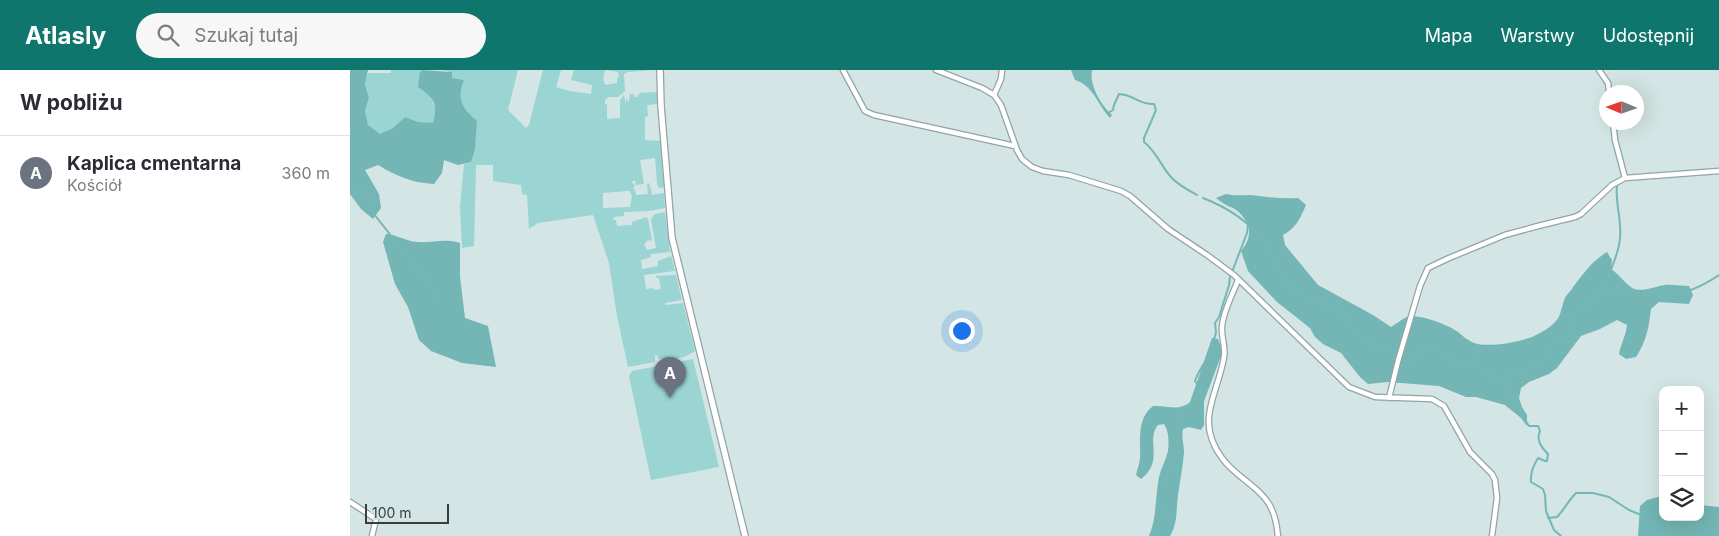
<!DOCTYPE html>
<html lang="pl">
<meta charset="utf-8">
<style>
:root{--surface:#fff;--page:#f7f7f7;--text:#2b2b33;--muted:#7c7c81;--line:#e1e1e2;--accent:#0f766e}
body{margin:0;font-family:Inter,sans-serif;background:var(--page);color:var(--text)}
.controls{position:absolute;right:15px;bottom:15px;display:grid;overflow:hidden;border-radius:10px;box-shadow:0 5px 20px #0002}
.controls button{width:45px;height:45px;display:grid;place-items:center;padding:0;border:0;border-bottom:1px solid var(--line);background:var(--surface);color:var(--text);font:25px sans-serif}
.compass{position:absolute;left:1249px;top:15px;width:45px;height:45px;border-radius:50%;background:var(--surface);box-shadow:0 5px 20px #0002;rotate:272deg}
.scale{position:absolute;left:15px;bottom:12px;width:84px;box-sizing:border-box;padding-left:5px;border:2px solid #373e3e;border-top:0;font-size:14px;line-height:18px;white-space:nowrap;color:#373e3e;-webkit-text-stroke:4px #d3e5e4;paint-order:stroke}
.you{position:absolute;left:611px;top:260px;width:18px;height:18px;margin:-12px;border:4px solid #fff;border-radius:50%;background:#1a73e8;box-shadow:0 0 0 8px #1a73e833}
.badge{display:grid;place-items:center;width:32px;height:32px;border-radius:50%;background:var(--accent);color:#fff;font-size:16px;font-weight:700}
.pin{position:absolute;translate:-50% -41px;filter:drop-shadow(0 1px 2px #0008)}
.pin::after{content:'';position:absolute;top:26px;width:18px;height:15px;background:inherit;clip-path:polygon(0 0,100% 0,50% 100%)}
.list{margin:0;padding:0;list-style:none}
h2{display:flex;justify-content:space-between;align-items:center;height:65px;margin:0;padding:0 20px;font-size:21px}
h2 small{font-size:16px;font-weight:400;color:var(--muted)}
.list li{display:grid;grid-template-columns:32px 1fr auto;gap:15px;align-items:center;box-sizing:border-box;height:75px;padding:0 20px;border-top:1px solid var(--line)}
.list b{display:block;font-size:19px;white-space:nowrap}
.list p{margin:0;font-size:16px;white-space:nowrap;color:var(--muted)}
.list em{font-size:16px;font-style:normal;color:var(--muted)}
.icon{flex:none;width:28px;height:28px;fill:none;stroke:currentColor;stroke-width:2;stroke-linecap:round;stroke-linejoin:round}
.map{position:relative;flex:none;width:1369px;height:466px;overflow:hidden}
header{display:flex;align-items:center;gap:30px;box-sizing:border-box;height:70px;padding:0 25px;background:var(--accent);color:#fff}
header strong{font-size:24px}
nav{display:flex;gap:28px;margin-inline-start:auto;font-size:18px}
.search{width:350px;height:45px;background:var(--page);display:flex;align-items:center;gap:12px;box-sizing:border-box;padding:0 18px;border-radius:28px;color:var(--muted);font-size:19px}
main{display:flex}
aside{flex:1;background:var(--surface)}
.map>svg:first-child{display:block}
.green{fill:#9ad4d3;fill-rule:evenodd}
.forest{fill:#73b6b5}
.water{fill:#75b7b7}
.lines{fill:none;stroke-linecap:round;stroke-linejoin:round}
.stream{stroke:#75b7b7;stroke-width:2}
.minor-casing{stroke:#93a4a4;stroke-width:7}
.tertiary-casing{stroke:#93a4a4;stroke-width:8}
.minor{stroke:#fff;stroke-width:4.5}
.tertiary{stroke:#fff;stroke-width:5.5}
</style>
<header>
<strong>Atlasly</strong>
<div class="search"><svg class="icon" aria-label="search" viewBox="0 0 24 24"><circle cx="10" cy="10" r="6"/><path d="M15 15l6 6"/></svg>Szukaj tutaj</div>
<nav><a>Mapa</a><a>Warstwy</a><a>Udostępnij</a></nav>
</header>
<main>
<aside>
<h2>W pobliżu<small></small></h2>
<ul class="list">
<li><span class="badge" style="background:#6b7280">A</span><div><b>Kaplica cmentarna</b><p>Kościół</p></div><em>360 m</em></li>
</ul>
</aside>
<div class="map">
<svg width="1369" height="466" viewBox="0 0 1369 466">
<rect width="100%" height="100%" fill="#d3e5e4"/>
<path class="green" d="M 41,0 L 72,0 L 70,2 L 86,39 L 83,54 L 68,52 L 55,47 L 43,58 L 30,64 L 18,56 L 15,41 L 19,28 L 15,14 L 18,3 L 41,3 Z
M 92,0 L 168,0 L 158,40 L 176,58 L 179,55 L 193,0 L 211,0 L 206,17 L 219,21 L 241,24 L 242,15 L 221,10 L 224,0 L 255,0 L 253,8 L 255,15 L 267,13 L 267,8 L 273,5 L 269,7 L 268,2 L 256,0 L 303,0 L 278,2 L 274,4 L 275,21 L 268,27 L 258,27 L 257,29 L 255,29 L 255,34 L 257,35 L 257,49 L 270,48 L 270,30 L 274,25 L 276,35 L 276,25 L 277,31 L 279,31 L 280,24 L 283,24 L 284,27 L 287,27 L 290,23 L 307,22 L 307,34 L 297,35 L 298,46 L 295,47 L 295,70 L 310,71 L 314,117 L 309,118 L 307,114 L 305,88 L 290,90 L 294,114 L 286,115 L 285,110 L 281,112 L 285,115 L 283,119 L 285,120 L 286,125 L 298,124 L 297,114 L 299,113 L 302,123 L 301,125 L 314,123 L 315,138 L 299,141 L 274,142 L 274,146 L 264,147 L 263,150 L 266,150 L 267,156 L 282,155 L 282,152 L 296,147 L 298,149 L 302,170 L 296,171 L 296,173 L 294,174 L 297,180 L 306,178 L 301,149 L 305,144 L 315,142 L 320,182 L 301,184 L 301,187 L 291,190 L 292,199 L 308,196 L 308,191 L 321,186 L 325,201 L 294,205 L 296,219 L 304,218 L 304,220 L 311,219 L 309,208 L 306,208 L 306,206 L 326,205 L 332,230 L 315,233 L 315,235 L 333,233 L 345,281 C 336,288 324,289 314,291 L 313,289 L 309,289 L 307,285 L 305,285 L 305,292 L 278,297 L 267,246 L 259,193 L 243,145 L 188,153 L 179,159 L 177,125 L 172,124 L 171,115 L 143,111 L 143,95 L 126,95 L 124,176 L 112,178 L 110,137 L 114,94 L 121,92 L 117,42 L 111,34 L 110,29 L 110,21 L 114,10 L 102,8 L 98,1 ZM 277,121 L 280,121 L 282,127 L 280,137 L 253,138 L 253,123 Z
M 343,289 L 369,397 L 301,410 L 279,306 L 282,301 Z"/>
<path class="forest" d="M 0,0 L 18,0 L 15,14 L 19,28 L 15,41 L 18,55 L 30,64 L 43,58 L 55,47 L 68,52 L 83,53 C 88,33 85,29 68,17 L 70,2 L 72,0 L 102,2 L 102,8 L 114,10 C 106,30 112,38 127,51 L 125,79 L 121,92 L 108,95 L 94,90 L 92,103 L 84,114 C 63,113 46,106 28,95 L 15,100 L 29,124 L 31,138 L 23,149 L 11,139 L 0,124 Z
M 876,124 C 884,126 891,125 900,125 C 916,127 931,129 948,128 L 956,135 C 950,149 946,158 933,165 L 935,175 L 968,215 L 1023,245 L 1041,257 C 1046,254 1052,249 1057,247 C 1068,243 1099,255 1108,262 C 1113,266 1117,270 1124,273 C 1137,278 1171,272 1184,266 C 1193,262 1207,254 1210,244 C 1212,239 1213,231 1216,226 C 1218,223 1221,221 1223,217 C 1234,203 1242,191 1257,182 L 1262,190 L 1261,199 C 1269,204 1277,216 1284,219 C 1294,222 1306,216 1315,215 C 1323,214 1331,216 1339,216 L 1343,225 L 1339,234 L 1309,232 L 1301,239 C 1299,257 1296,272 1286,287 L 1276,289 L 1269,284 C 1271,273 1276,266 1277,255 L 1267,250 L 1250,259 L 1231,266 L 1207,298 L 1199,304 L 1179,312 L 1171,318 L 1169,328 L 1172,337 L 1177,345 L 1177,356 L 1171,348 L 1155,335 L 1126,327 L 1116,327 L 1089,316 L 1038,312 L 1018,314 L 1010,307 L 991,283 L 973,274 L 965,267 L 960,258 L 927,232 L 898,201 L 891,181 C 895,176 899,170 899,163 C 900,154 891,142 883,138 C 876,135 872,133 866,128 Z
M 36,164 C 47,165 56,171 67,172 C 82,173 96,168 110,173 L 110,207 L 115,248 L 138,256 L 146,297 L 112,293 L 81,281 L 69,270 L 58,237 L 45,214 L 33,172 Z
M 862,268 L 868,269 L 872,280 L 871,286 L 854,331 L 854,355 L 851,360 L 839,357 L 833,359 C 831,367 834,374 834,382 C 833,396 830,411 828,425 C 826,439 828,453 820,466 L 799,466 C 807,448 805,427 809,407 C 811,398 816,390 818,381 C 819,372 819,361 814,354 L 808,355 C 795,371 815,390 791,409 L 786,405 C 787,400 789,395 790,389 C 791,371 786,349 803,336 C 817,335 829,342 840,332 Z
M 1308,427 L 1313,427 L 1313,447 L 1350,447 L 1350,435 L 1369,437 L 1369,466 L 1288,466 L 1290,436 L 1297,430 Z"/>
<path class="water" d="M 721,0 L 742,0 C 739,15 751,35 762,45 L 760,48 C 747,34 744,16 725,10 Z"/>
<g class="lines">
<path class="stream" d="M 758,43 L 763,40 L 764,35 L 769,24 C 785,25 789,35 804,34 L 806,40 L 794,68 L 794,72 C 806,81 811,96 821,107 C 828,115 838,120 847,125
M 0,115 L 14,115 L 24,144 L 82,218 L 91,233
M 853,128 C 876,137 897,149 912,170 C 922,184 928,203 940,216 C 957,233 982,233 1000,248 C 1002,269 1030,277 1047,285
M 882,202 L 897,163 L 898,155
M 1255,217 C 1259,201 1269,185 1270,168 C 1272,150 1265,133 1267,116
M 1052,288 L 1060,292 C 1068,290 1070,278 1078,277 C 1090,276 1100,294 1114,294 C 1118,294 1121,291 1125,289 C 1127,297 1134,302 1137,308 L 1144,305 L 1148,312 L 1154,313
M 1154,313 L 1155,306 L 1160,303 L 1195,292 L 1200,278 L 1207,268 L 1219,266 L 1225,242 L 1229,238 L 1236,237 L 1242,232 L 1247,220 L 1255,217 C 1269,224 1286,225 1301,224 C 1306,223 1311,220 1316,221 C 1323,222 1327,225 1335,222 C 1347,218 1359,212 1369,205
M 1154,313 L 1170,339 L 1173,341 L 1174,348 L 1179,356 L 1188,356 L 1190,361 C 1186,370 1191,377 1198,384 L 1197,391 L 1195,391 L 1188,388 C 1183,396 1180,403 1181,412 L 1193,419 L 1195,425 L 1196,441 L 1204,460 L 1211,466
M 1198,448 L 1207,447 C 1214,440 1218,431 1226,423 L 1243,423 L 1259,427 L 1279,440 L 1301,449 L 1315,466
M 800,466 L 809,453 L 812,443 L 808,424 L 820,398 L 828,371 L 827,351 L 829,344 L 840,335 L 851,323 L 849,317 L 845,311 C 850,296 858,290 864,277 L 862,275 L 866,263 L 865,253 L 869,247 L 879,215 L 880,207"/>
<g class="minor-casing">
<path id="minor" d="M 493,0 L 515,41 L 524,45 L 665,76
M 586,0 L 632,18 L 644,25 L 651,35 L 667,80 L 672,89 L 682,97 L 693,101 L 719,105 L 771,121 L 780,126 L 818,159 L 857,185 L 884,205 L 999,317 L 1025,327 L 1082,329 L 1094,336 L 1120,382 L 1142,404 L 1145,410 L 1147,428 L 1142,466
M 1249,0 L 1258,13 L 1259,22
M 644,25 L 651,9 L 652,0
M 1263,52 L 1265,70 L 1275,108
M 888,210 C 883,224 873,241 872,257 C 871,267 876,277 874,287 C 868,325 844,350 872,388 C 885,407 914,419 922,440 C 926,448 927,457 928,466
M 1039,328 L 1048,291 L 1070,216 L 1078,198 L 1099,188 L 1155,165 L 1188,156 L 1225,147 L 1231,144 L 1262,115 L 1275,108 L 1369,101
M 0,432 L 26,449 L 22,466"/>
</g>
<g class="tertiary-casing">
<path id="tertiary" d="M 310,0 L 311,36 L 322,168 L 395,466"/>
</g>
<use href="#minor" class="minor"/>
<use href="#tertiary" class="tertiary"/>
</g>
</svg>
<div class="controls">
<button>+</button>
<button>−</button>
<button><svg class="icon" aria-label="layers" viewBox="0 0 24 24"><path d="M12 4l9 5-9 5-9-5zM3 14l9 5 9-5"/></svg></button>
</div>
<svg class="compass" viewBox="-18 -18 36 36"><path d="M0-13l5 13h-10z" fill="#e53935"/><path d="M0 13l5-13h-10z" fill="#7c7c81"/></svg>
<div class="scale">100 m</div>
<div class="you"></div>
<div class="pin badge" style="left:320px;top:328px;background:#6b7280">A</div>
</div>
</main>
